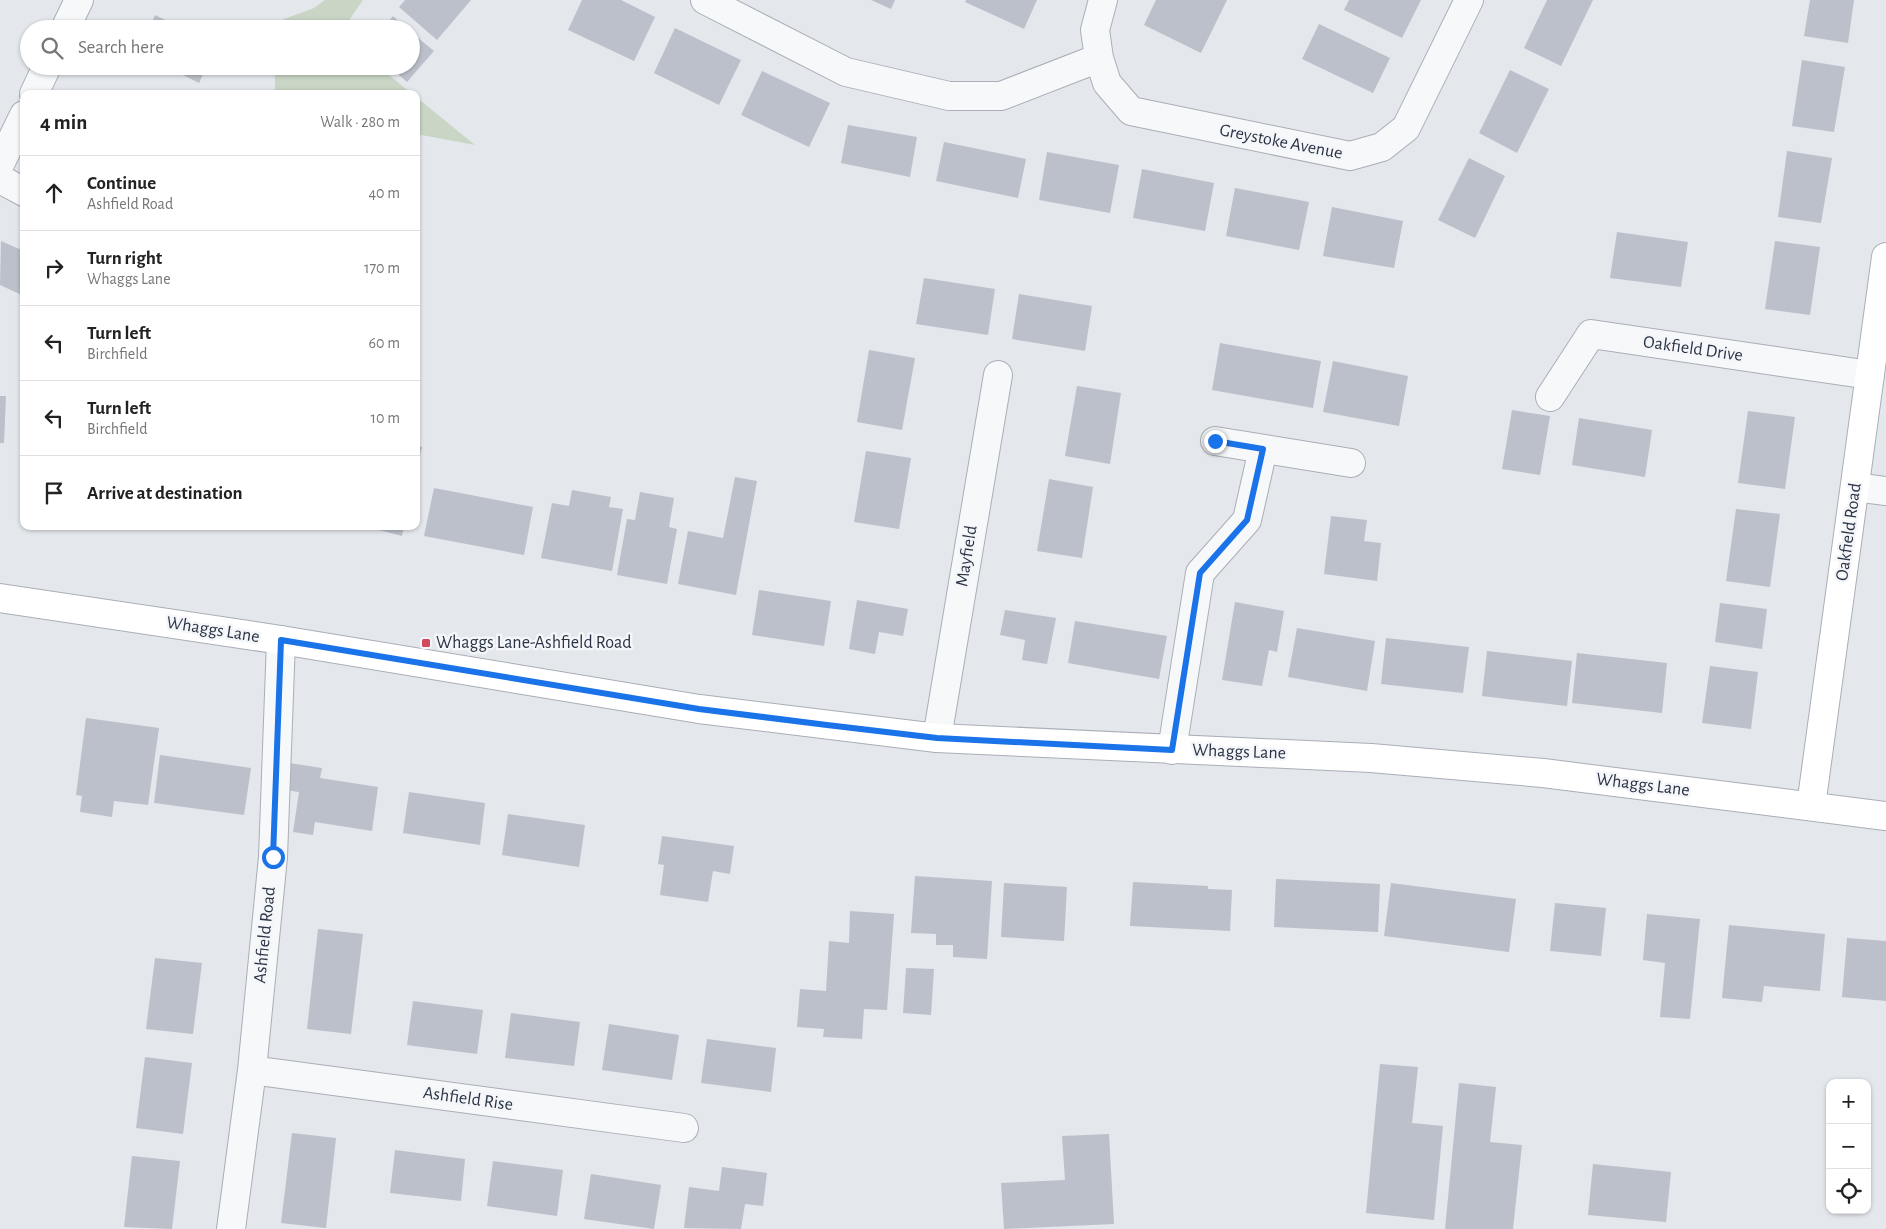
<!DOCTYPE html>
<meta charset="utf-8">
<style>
:root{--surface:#fff;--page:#f2f2f2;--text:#222;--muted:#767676;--line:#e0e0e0}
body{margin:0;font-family:"Alegreya Sans",sans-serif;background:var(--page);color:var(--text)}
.controls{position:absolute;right:15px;bottom:15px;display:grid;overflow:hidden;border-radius:10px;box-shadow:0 1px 4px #0004}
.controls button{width:45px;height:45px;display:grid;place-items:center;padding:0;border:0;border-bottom:1px solid var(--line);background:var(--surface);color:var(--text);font:25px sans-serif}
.stop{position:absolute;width:15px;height:15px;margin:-11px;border:4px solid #1a73e8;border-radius:50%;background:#fff}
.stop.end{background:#1a73e8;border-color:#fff;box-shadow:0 1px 5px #0008}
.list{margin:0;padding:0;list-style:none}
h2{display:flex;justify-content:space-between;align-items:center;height:65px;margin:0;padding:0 20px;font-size:21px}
h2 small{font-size:16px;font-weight:400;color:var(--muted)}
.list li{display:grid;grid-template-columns:32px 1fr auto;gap:15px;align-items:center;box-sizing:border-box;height:75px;padding:0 20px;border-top:1px solid var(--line)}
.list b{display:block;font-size:19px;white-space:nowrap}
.list p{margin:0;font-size:16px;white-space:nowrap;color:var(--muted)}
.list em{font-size:16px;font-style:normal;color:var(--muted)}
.icon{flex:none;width:28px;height:28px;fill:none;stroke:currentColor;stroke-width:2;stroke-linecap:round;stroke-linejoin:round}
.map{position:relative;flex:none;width:1886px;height:1229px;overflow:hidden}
.search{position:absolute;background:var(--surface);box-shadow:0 1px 4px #0004;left:20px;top:20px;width:400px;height:55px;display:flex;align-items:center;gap:12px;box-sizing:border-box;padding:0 18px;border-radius:28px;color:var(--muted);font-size:19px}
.panel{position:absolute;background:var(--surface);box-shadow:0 1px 4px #0004;left:20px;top:90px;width:400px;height:440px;border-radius:10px}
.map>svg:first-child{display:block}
.green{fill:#c9d6c5}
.building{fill:#bbc0ca}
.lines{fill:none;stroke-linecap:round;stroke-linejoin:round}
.street-casing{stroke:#a9aeb7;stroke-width:30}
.secondary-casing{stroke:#a9aeb7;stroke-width:30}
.street{stroke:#f7f8fa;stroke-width:28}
.secondary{stroke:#fff;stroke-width:28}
.route{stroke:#1a73e8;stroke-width:6}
.poi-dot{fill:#d1495b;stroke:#f4f6f9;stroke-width:2}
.labels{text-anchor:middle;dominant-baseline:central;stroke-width:5;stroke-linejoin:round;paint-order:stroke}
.street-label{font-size:18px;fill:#2b3445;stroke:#f4f6f9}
.poi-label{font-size:18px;fill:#2b3445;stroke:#f4f6f9;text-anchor:start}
</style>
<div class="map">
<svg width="1886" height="1229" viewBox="0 0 1886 1229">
<rect width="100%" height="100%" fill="#e4e7ec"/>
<path class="green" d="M 325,0 L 363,0 L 343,29 L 276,29 L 276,22 L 314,8 Z
M 275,66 L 378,66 L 412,94 L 275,94 Z
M 416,97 L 475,145 L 416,134 Z"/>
<path class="building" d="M 405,0 L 471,0 L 437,40 L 399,7 Z
M 582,0 L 621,0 L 655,17 L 634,61 L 568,30 Z
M 871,0 L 895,0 L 891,9 Z
M 966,0 L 1037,0 L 1024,29 L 965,2 Z
M 1156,0 L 1227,0 L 1201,53 L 1144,25 Z
M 1349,0 L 1421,0 L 1402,38 L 1344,10 Z
M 1547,0 L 1593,0 L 1561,66 L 1524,48 Z
M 1810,0 L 1854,0 L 1848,43 L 1804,36 Z
M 155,15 L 184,29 L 149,29 Z
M 393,16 L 408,29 L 383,29 Z
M 1319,24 L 1390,58 L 1373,93 L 1302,59 Z
M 675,28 L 741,60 L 719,105 L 654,73 Z
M 411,32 L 434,51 L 407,82 L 389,66 L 411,66 Z
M 1802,60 L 1845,67 L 1834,132 L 1792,126 Z
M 165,66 L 207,66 L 199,83 Z
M 1510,70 L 1549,89 L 1517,153 L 1479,133 Z
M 762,71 L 830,103 L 809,147 L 741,115 Z
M 848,125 L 917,137 L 910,177 L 841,163 Z
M 944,142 L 1026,159 L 1018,198 L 936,181 Z
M 1787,151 L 1832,158 L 1821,223 L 1778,217 Z
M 1047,152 L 1119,165 L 1110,213 L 1039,200 Z
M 1469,158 L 1505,176 L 1475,238 L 1438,220 Z
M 1142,169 L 1214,183 L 1205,231 L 1133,218 Z
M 1235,188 L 1309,202 L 1299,250 L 1226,236 Z
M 1332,207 L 1403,221 L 1394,268 L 1323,256 Z
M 1617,232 L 1688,242 L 1681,287 L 1610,278 Z
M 1,241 L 24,251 L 24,296 L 0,285 Z
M 1775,241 L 1820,247 L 1810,315 L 1765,309 Z
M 924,278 L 995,289 L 988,335 L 916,324 Z
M 1019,294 L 1092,306 L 1085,351 L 1012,339 Z
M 1220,343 L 1321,361 L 1313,408 L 1212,390 Z
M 869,350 L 915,358 L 902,430 L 857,422 Z
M 1333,361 L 1408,376 L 1399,426 L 1323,412 Z
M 1077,386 L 1121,393 L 1110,464 L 1065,456 Z
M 0,396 L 6,396 L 4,443 L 0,443 Z
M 1512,410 L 1550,416 L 1540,475 L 1502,469 Z
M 1748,411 L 1795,417 L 1785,489 L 1738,483 Z
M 1579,418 L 1652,430 L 1645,477 L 1572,465 Z
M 416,445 L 422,447 L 417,469 L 416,469 Z
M 866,451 L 911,458 L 899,529 L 854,522 Z
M 735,477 L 757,481 L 736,595 L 678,584 L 688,531 L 723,538 Z
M 1049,479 L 1093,487 L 1082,558 L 1037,551 Z
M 434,488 L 533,507 L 524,555 L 424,536 Z
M 572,490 L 611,497 L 609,507 L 623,509 L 612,571 L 541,558 L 552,503 L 569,506 Z
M 640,492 L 674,498 L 669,527 L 677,529 L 667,584 L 617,575 L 627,519 L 635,520 Z
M 1736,509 L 1780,514 L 1770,587 L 1726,581 Z
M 1331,516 L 1367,520 L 1364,541 L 1381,543 L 1377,581 L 1324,574 Z
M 364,526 L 404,526 L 402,536 Z
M 759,590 L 831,601 L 824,646 L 752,635 Z
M 857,600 L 908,609 L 903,636 L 879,632 L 875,654 L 849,649 Z
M 1235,602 L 1284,611 L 1277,652 L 1269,650 L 1262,686 L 1222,680 Z
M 1720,603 L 1767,609 L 1762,649 L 1715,642 Z
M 1005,610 L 1056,618 L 1047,664 L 1022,660 L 1025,640 L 1000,635 Z
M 1075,621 L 1167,636 L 1159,679 L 1068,663 Z
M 1297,628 L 1375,641 L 1367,691 L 1288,677 Z
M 1386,638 L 1469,647 L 1463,693 L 1381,684 Z
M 1487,651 L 1572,661 L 1567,706 L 1482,696 Z
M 1577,653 L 1667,663 L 1662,713 L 1572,703 Z
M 1710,666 L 1758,672 L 1751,729 L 1702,723 Z
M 86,718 L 159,728 L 148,805 L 114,801 L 112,817 L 80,812 L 82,796 L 76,795 Z
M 160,755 L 251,768 L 244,815 L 154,803 Z
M 289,763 L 322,768 L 320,778 L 378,787 L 372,831 L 315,822 L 313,835 L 293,832 L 299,792 L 285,790 Z
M 409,792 L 485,803 L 480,845 L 403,833 Z
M 508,814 L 585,825 L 579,867 L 502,855 Z
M 662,836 L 734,846 L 730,874 L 713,871 L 708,902 L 660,895 L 664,865 L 658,864 Z
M 915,876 L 992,881 L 987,959 L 953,957 L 953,945 L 936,945 L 936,934 L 911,933 Z
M 1276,879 L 1380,884 L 1378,932 L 1274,927 Z
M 1133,882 L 1208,886 L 1208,889 L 1232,890 L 1230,931 L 1130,926 Z
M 1004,883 L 1067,887 L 1064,941 L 1001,937 Z
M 1391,883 L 1516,899 L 1509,952 L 1384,936 Z
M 1555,903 L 1606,908 L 1601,956 L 1550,951 Z
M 850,911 L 894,914 L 887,1010 L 864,1009 L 862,1039 L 823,1037 L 824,1029 L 797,1027 L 800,989 L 826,991 L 829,941 L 849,943 Z
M 1647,914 L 1700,919 L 1690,1019 L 1660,1017 L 1665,963 L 1643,960 Z
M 1729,925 L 1825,934 L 1820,991 L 1764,986 L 1762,1002 L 1722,998 Z
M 318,929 L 363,934 L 351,1034 L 307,1029 Z
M 1847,938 L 1886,941 L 1886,1001 L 1842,997 Z
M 155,958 L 202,963 L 193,1034 L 146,1029 Z
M 906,968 L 934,969 L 931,1015 L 903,1013 Z
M 413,1001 L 483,1010 L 477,1054 L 407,1045 Z
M 511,1013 L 580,1022 L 574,1066 L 505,1058 Z
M 609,1024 L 679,1035 L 672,1080 L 602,1070 Z
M 707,1039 L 776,1048 L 771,1092 L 701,1083 Z
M 145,1057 L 192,1063 L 183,1134 L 136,1128 Z
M 1380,1064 L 1418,1067 L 1412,1123 L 1443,1126 L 1434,1220 L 1366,1213 Z
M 1459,1083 L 1496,1087 L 1490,1142 L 1522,1145 L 1513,1229 L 1445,1229 Z
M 292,1133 L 336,1138 L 326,1228 L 281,1223 Z
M 1109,1134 L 1114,1224 L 1004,1229 L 1001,1183 L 1065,1180 L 1062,1136 Z
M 395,1150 L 465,1159 L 461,1201 L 390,1193 Z
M 132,1156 L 180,1161 L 172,1229 L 124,1227 Z
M 493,1161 L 563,1170 L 557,1216 L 487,1206 Z
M 1593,1164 L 1671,1172 L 1666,1222 L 1588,1215 Z
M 722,1167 L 767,1173 L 763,1206 L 745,1204 L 741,1229 L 684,1228 L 689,1187 L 719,1191 Z
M 591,1174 L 661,1185 L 654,1229 L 584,1219 Z"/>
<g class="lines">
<g class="street-casing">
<path id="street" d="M 705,0 L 846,72 L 949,96 L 1001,96 L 1099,58
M 1103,0 L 1095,30 L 1099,58 L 1107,83 L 1131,111 L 1350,156 L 1382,147 L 1406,128 L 1469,0
M 65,29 L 79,0
M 34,94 L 47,66
M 0,164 L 24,115
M 0,179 L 24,192
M 1550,397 L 1591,334 L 1870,375
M 1215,441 L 1351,463
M 1855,487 L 1886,491
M 937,738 L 998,375
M 1172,750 L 1200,573 L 1247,520 L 1263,449
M 252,1070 L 684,1128
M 231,1229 L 252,1070 L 273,857 L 281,640"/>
</g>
<g class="secondary-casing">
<path id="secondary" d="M 0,598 L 281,640 L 699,709 L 937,738 L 1371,758 L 1543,773 L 1886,816
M 1811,806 L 1886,257"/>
</g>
<use href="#street" class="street"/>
<use href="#secondary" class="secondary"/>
</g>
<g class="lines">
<path class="route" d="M 273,857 L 281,640 L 699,709 L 827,725 L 937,738 L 1172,750 L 1200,573 L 1247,520 L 1263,449 L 1215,441"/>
</g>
<rect class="poi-dot" x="421" y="638" width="10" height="10" rx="2.5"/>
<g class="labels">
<g class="street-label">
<text transform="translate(1281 142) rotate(11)">Greystoke Avenue</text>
<text transform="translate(1693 349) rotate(8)">Oakfield Drive</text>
<text transform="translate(1849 532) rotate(-82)">Oakfield Road</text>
<text transform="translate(967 556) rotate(-81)">Mayfield</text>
<text transform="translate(213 630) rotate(9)">Whaggs Lane</text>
<text transform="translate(1239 752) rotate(2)">Whaggs Lane</text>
<text transform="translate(1643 785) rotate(7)">Whaggs Lane</text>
<text transform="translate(265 935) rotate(-84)">Ashfield Road</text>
<text transform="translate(468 1099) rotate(8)">Ashfield Rise</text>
</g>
<g class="poi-label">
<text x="436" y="643">Whaggs Lane-Ashfield Road</text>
</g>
</g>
</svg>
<div class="controls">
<button>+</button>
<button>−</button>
<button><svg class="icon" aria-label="locate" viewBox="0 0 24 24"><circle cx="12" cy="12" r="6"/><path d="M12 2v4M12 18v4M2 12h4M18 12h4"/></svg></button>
</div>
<div class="stop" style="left:273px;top:857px"></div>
<div class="stop end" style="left:1215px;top:441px"></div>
<div class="search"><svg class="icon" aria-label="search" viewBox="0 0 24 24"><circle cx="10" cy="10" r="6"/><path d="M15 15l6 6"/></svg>Search here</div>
<section class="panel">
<h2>4 min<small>Walk · 280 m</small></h2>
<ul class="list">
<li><svg class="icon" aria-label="ahead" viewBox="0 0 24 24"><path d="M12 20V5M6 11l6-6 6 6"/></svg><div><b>Continue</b><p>Ashfield Road</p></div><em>40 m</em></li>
<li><svg class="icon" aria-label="right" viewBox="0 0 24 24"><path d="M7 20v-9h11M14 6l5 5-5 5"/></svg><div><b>Turn right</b><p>Whaggs Lane</p></div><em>170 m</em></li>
<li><svg class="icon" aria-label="left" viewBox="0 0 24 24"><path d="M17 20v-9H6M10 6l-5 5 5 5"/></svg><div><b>Turn left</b><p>Birchfield</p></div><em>60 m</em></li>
<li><svg class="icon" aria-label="left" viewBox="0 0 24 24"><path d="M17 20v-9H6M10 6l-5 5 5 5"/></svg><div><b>Turn left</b><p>Birchfield</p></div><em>10 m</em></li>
<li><svg class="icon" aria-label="arrive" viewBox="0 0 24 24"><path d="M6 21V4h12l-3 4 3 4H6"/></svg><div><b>Arrive at destination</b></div></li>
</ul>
</section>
</div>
